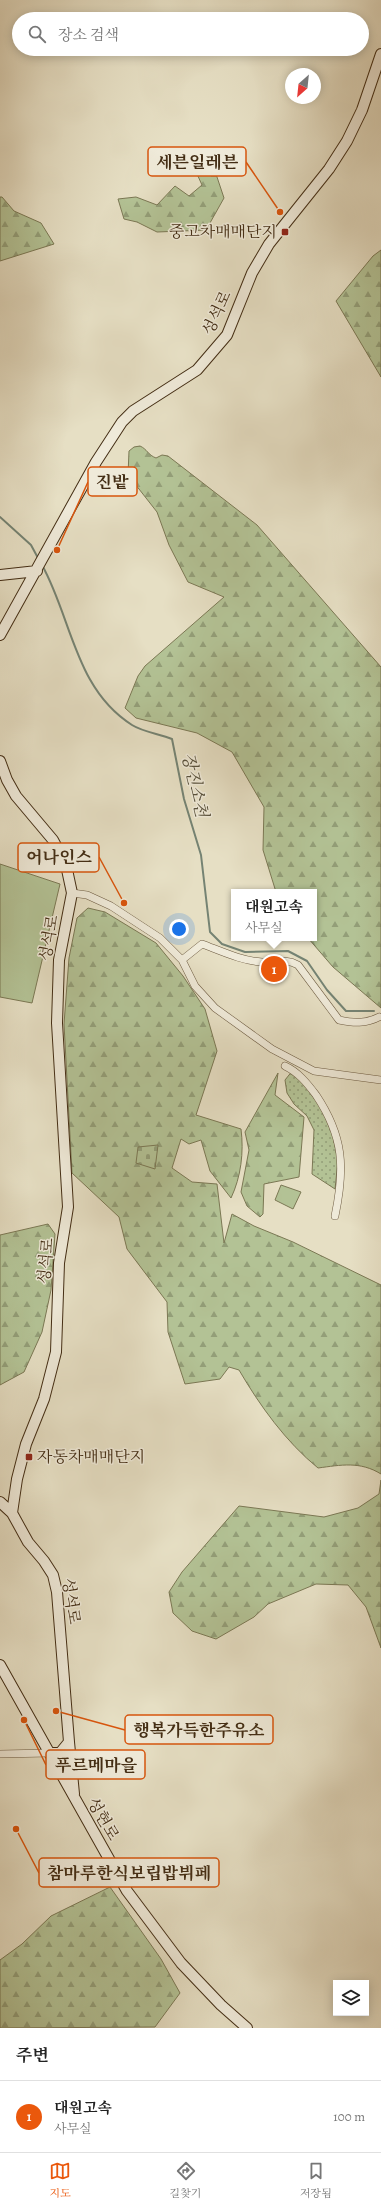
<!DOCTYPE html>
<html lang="ko">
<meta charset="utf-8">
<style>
:root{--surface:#fff;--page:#f2f2f2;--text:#222;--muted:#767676;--line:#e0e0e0;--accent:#ea580c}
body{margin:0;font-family:Alegreya,"Noto Serif KR",serif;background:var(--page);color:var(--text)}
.controls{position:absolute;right:12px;bottom:12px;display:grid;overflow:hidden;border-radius:0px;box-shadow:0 2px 10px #0003}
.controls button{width:36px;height:36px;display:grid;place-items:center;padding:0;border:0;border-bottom:1px solid var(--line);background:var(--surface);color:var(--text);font:20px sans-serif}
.compass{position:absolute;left:285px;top:68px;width:36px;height:36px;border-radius:50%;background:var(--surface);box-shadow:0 2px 10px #0003;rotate:207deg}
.you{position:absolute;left:179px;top:929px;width:14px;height:14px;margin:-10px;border:3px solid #fff;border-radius:50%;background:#1a73e8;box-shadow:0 0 0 6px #1a73e833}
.badge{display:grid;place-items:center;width:26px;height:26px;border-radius:50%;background:var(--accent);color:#fff;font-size:13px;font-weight:700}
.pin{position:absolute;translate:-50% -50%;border:2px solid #fff;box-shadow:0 1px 4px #0006}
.popup{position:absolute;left:231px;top:889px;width:86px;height:52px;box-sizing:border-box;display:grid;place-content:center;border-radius:0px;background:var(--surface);filter:drop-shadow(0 1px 3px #0005);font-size:13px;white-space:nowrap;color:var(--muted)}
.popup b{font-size:15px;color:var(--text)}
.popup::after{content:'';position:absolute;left:50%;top:100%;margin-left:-8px;border:8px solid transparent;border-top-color:var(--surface)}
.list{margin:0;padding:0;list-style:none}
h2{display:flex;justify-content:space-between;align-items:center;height:52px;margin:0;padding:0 16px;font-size:17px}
h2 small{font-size:13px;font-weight:400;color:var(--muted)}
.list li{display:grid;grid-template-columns:26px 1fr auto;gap:12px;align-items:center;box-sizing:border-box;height:72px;padding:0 16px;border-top:1px solid var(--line)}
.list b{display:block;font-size:15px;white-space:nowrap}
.list p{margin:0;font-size:13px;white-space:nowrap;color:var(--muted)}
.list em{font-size:13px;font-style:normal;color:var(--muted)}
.icon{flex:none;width:22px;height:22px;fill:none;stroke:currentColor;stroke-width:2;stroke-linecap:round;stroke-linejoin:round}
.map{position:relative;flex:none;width:381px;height:2028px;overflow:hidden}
.search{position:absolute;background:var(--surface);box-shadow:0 2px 10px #0003;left:12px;right:12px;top:12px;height:44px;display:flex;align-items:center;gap:10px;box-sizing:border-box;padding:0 14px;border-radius:22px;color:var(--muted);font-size:15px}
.sheet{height:124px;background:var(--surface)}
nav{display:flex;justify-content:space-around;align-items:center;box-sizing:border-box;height:56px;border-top:1px solid var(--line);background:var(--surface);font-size:11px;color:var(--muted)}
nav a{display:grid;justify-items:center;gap:2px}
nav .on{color:var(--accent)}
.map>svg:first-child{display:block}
.forest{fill:url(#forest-firs);stroke:#7b7854}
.cemetery{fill:url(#cemetery-stones);stroke:#7b7854}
.park{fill:url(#park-dots);stroke:#7b7854}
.pitch{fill:#b3c295;stroke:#7b7854}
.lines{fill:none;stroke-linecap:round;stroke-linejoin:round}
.stream{stroke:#758373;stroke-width:2}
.street-casing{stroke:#6c5a40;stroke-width:8}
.secondary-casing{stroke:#432d14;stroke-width:12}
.street{stroke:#efead9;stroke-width:7}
.secondary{stroke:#efead9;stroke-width:10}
.poi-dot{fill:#8f2418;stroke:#efead9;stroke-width:1.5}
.labels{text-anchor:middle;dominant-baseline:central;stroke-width:3;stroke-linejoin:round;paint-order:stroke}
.poi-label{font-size:16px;fill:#432d14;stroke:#efead9;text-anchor:end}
.street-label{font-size:16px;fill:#432d14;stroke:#efead9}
.water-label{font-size:17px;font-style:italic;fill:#58513c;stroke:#efead9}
.leader{fill:none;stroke:#d8550d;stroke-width:1.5}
.callout-dot{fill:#d8550d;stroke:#efead9;stroke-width:1.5}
.callout{fill:#efead9;stroke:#d8550d;stroke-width:1.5}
.callout-label{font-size:17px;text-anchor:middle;font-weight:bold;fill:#432d14}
</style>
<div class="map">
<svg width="381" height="2028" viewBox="0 0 381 2028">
<defs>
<pattern id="forest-firs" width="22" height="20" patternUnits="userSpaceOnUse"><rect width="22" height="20" fill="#b3c295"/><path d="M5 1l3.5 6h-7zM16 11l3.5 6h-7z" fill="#939e78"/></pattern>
<pattern id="cemetery-stones" width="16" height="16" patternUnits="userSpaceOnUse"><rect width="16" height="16" fill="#b3c295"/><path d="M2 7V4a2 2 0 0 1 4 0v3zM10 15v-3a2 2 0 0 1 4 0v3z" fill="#939e78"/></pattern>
<pattern id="park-dots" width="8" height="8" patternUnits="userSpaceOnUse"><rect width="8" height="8" fill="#b3c295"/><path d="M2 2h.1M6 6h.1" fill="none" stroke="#939e78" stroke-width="1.8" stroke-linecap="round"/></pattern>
</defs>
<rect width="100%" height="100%" fill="#e6dfc4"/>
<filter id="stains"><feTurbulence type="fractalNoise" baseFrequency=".005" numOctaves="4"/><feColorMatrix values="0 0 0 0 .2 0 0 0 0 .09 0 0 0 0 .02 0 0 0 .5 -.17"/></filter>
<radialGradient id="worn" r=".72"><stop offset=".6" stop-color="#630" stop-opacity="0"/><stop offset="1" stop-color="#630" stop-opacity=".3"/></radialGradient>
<path class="forest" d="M 192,163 L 213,165 L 224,198 L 206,230 L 157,232 L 137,222 L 124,219 L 118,199 L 136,197 L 157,205 L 175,186 L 189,196 L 202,185 Z
M 0,197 L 2,197 L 14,211 L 41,223 L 54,244 L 0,261 Z
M 381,250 L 381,377 L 336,301 L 373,256 Z
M 140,446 C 147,449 148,455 156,458 L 162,455 L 168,456 L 257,525 L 381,667 L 381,1008 L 333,967 L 308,938 L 314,938 L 314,892 L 276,892 L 263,850 L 264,807 L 232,752 L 197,733 L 136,718 L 125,708 L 138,676 L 145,666 L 224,597 L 188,582 L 169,545 L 157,512 L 128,475 L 129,451 L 134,447 Z
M 88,908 L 105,912 L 156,943 L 183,976 L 205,1009 L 217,1051 L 196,1115 L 241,1129 C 244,1152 241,1177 231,1198 L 210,1171 L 201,1140 L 189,1144 L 181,1139 L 172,1168 L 192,1182 L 217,1184 L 224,1243 L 232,1214 L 254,1226 L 293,1242 L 381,1285 L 381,1474 C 360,1461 341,1465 318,1468 C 286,1442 260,1406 239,1370 L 229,1367 L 220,1379 L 185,1384 L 168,1332 L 167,1302 L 127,1249 L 119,1217 L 72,1173 L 64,1024 L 69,958 L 77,918 Z
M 278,1073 L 275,1095 L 304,1117 L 299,1177 L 264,1184 L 263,1214 L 260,1217 L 247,1206 L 241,1192 L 249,1150 L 245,1132 Z
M 48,1224 L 55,1234 L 51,1290 L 42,1332 L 24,1372 L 0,1385 L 0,1235 Z
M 381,1480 L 381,1648 L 366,1607 L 348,1585 L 316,1584 L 268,1604 L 254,1617 L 216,1639 L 192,1631 L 173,1613 L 169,1592 L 182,1572 L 239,1506 L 324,1517 L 358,1508 L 379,1494 Z
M 110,1887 L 161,1959 L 180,1993 L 155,2027 L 0,2028 L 0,1960 L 22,1944 L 51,1916 Z"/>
<path class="cemetery" d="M 158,1145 L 155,1169 L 136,1163 L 138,1147 Z"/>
<path class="park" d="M 293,1070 L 319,1102 L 333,1136 L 338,1161 L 335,1189 L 312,1174 L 314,1130 L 307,1116 L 294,1104 L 287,1093 L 285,1080 Z"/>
<path class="pitch" d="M 0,864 L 60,884 L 32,1003 L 0,997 Z
M 281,1185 L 301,1192 L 293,1209 L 275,1200 Z"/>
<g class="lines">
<path class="stream" d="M 0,517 L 31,545 L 38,558
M 42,565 C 72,619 75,689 132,725 C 143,732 160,734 172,739 L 184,799 L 201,855 L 210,932 L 222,944 L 245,952 L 288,951 L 307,961 L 327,990 L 346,1011 L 374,1011"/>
<g class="street-casing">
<path id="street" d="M 72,893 L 87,895 L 111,906 L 160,938 L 182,960 L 195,986 L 215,1008 L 272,1049 L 314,1071 L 381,1080
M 182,960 L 202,944 C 221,951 242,961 262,962 C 275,963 285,958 298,965 L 339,1020 C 353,1023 366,1024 379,1017
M 285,1066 C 298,1072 307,1083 316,1095 C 344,1137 345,1168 335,1216
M 0,1754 L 49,1753"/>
</g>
<g class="secondary-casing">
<path id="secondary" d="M 0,575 L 37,571
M 0,635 L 96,462 L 122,422 L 133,411 L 197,370 L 227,335 L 252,273 L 269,244 L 329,169 L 347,141 L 362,110 L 381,54
M 0,761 L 7,780 L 16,796 L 53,840 L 60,853 L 66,865 L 72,893 L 59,960 L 57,1023 L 68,1207 L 59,1263 L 56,1352 L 44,1399 L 26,1444 L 17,1479 L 12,1513 L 28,1542 L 44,1561 L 53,1575 L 57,1592 L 69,1742 L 60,1753 L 49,1753
M 0,1502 L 12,1513
M 0,1665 L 127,1891 L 181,1963 L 221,2005 L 247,2028
M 69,1742 L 74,1794"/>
</g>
<use href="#street" class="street"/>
<use href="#secondary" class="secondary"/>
</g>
<g class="poi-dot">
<rect x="281" y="228" width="8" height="8" rx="2"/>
<rect x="25" y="1453" width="8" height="8" rx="2"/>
</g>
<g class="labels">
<g class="poi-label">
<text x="277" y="232">중고차매매단지</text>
<text x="37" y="1457" text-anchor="start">자동차매매단지</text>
</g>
<g class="street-label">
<text transform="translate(217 313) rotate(-65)">성석로</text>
<text transform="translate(49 938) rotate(-80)">성석로</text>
<text transform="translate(46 1261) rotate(-85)">성석로</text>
<text transform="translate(71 1601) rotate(81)">성석로</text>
<text transform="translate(103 1819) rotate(60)">성현로</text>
</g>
<g class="water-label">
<text transform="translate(195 785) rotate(77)">장진소천</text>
</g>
</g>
<path class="leader" d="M280 212L246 162M57 550L88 482M124 903L99 857M56 1711L125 1730M24 1720L46 1765M16 1829L39 1873"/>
<g class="callout-dot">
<circle cx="280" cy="212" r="4"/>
<circle cx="57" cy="550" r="4"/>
<circle cx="124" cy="903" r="4"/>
<circle cx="56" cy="1711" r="4"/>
<circle cx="24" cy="1720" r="4"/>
<circle cx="16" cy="1829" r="4"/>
</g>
<g class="callout">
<rect x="148" y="147" width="98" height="29" rx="4"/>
<rect x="88" y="467" width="49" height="29" rx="4"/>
<rect x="18" y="843" width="81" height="29" rx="4"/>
<rect x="125" y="1715" width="148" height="29" rx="4"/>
<rect x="46" y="1750" width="99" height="29" rx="4"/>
<rect x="39" y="1858" width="180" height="29" rx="4"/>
</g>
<g class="callout-label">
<text x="197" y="168">세븐일레븐</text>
<text x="112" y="488">진밭</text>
<text x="59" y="863">어나인스</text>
<text x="199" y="1736">행복가득한주유소</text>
<text x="96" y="1771">푸르메마을</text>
<text x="129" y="1879">참마루한식보립밥뷔페</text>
</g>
<rect width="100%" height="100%" filter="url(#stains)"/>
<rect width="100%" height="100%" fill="url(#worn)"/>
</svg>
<div class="controls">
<button><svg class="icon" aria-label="layers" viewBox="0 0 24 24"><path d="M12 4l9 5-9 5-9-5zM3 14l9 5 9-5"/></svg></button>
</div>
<svg class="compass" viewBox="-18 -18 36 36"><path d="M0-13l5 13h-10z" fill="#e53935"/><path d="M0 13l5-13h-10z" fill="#767676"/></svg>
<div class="you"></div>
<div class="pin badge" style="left:274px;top:969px">1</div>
<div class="popup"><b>대원고속</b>사무실</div>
<div class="search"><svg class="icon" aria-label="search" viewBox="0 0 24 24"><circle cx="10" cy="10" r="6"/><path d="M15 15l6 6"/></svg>장소 검색</div>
</div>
<section class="sheet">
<h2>주변<small></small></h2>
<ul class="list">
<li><span class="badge">1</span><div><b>대원고속</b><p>사무실</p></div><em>100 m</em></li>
</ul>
</section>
<nav>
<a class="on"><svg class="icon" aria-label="map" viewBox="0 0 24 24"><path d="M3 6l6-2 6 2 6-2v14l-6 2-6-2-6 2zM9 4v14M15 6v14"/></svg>지도</a>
<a><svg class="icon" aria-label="directions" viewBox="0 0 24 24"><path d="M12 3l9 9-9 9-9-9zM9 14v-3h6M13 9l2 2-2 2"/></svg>길찾기</a>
<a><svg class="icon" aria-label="saved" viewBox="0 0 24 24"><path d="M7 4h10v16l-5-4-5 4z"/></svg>저장됨</a>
</nav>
